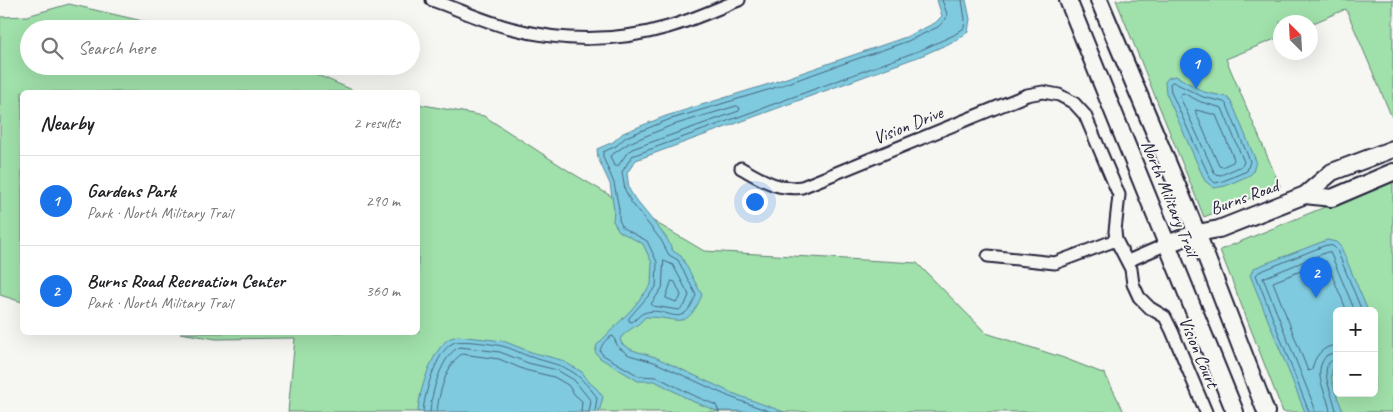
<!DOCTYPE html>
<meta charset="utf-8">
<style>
:root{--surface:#fff;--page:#f6f6f6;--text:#202124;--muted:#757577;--line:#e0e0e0;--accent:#1a73e8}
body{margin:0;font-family:Caveat,sans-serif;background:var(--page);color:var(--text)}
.controls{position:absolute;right:15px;bottom:15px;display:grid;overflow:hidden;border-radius:8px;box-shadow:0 5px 20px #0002}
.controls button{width:45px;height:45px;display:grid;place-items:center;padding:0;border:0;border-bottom:1px solid var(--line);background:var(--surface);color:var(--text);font:25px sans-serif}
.compass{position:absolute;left:1273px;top:15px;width:45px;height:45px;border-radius:50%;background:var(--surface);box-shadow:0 5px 20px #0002;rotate:336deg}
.you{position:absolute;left:754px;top:201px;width:18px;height:18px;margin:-12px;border:4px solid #fff;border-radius:50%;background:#1a73e8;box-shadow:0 0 0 8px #1a73e833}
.badge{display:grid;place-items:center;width:32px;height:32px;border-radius:50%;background:var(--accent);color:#fff;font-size:16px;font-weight:700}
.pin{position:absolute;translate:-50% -41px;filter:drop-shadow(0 1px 2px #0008)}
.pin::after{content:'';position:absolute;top:26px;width:18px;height:15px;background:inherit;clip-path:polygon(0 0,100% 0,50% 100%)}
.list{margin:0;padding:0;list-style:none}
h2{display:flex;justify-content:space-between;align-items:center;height:65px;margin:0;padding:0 20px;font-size:21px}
h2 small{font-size:16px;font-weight:400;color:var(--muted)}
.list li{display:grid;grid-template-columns:32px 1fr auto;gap:15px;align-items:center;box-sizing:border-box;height:90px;padding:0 20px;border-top:1px solid var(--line)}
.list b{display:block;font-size:19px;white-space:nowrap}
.list p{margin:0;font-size:16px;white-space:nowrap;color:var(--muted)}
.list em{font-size:16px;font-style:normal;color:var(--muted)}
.icon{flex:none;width:28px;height:28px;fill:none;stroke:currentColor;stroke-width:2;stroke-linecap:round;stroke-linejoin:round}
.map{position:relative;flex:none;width:1393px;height:412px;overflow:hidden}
.search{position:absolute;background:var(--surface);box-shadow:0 5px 20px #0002;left:20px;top:20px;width:400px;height:55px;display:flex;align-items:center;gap:12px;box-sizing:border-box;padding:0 18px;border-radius:28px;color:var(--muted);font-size:19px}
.panel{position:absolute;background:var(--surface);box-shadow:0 5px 20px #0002;left:20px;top:90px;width:400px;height:245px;border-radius:8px}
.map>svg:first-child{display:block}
.green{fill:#a0e0aa;stroke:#618172;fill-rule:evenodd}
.water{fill:#7fcadf;stroke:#5a879d}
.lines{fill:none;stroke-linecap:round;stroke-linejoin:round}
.shore{stroke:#47657d;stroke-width:1}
.street-casing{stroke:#22223b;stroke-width:15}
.secondary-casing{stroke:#22223b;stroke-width:20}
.street{stroke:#f6f6f2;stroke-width:11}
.secondary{stroke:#f6f6f2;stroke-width:16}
.labels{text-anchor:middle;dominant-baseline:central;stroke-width:4;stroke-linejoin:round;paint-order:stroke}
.street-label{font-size:18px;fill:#22223b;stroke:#f6f6f2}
</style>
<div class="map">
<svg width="1393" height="412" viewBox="0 0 1393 412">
<rect width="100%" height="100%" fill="#f6f6f2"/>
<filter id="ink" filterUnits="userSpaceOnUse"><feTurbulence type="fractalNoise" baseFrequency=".02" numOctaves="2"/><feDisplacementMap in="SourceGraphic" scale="10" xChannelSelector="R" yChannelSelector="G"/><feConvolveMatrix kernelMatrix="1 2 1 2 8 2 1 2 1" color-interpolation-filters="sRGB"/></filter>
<g filter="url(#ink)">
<path class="green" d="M 1116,0 L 1393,0 L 1393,120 L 1346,9 L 1311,24 L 1310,22 L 1280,22 L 1280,37 L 1226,59 L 1280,186 L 1204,217 Z
M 69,4 L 177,29 L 29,29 L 29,66 L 297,66 L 357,92 L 22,92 L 22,302 L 0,295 L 0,17 L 27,16 Z
M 418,104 L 484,116 L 572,173 L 704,251 L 917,263 L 986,333 L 1064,358 L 1105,374 L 1124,412 L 288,412 L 295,338 L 216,339 L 180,333 L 418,332 Z
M 1393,179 L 1393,412 L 1283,412 L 1220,250 ZM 1337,311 L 1374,311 L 1374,393 L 1337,393 Z"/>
<path class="water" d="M 937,0 L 966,0 L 970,19 L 968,32 L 957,40 L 923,55 L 636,160 L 627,173 L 629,189 L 635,199 L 666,237 L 673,251 L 681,256 L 702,295 C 685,334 678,316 645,317 C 638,327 627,329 620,339 L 622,344 L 632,350 L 655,357 L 732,393 L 784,412 L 717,411 L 694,402 L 655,381 L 638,381 L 600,358 L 595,352 L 597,345 L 632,309 L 651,285 L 652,263 L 643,244 L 619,231 L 613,221 L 614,210 L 610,184 L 598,158 L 597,149 L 613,142 L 623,133 L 666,116 L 769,84 L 906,37 L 935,23 L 942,16 Z
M 1176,76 L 1204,92 L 1227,97 L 1232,103 L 1256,161 L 1253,172 L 1250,175 L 1225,186 L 1214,188 L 1205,181 L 1166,93 L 1165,82 L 1168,78 Z
M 1327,240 L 1336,242 L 1341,247 L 1368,311 L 1337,311 L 1337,362 C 1324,374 1337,394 1342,409 L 1341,412 L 1305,412 L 1250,275 L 1254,268 Z
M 458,336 L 503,341 L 531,352 L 561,360 L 582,372 L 589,382 L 597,389 L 603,397 L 599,412 L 418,412 C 419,391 431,354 447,340 C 450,338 454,337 458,336 Z"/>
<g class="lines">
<path class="shore" d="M 942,0 L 947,14 L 946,19 L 938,27 L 908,41 L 771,89 L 668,120 L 626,137 L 616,146 L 603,152 L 603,157 L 614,183 L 619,209 L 619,220 L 623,228 L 647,241 L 657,262 L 656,287 L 629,318 L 629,321 L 632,322 C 636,320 640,314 644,313 C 668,304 681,334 696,295 L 678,260 L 669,255 L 661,240 L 631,202 L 625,190 L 622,172 L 632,156 L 921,50 L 954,35 L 964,28 L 965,19 L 962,0
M 1173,82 L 1203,97 L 1224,102 L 1227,105 L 1250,161 L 1247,171 L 1223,181 L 1215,183 L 1210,178 L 1171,92 L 1170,84 Z
M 1181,94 L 1183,93 L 1201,102 L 1222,108 L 1244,162 L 1242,166 L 1221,175 L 1215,174 L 1180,97 Z
M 737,106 L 740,108 L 739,111 L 632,149 L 627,153 L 618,166 L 614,166 L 610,156 L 629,143 L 670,126 Z
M 1196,110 L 1216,115 L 1234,159 L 1233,162 L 1222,167 L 1219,166 L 1196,113 Z
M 664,261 L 673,265 L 689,295 L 685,305 L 679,310 L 653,306 L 651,304 L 662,288 Z
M 672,281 L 675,282 L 681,295 L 679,300 L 676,302 L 666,298 Z
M 1337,345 C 1322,346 1314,357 1312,370 L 1308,371 L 1273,282 L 1326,261 L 1347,311
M 423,412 C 424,395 436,351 453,343 C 460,339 493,344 502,346 C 512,348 521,354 531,357 C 546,362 561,364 574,373 C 578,375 595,393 597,398 L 595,412
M 430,412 C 431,394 442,353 460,347 L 500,352 L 528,363 L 557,370 L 574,380 L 591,401 L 589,412
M 437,412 C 438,396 447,362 462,354 L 499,359 L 525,370 L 554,377 L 568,385 L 575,395 L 582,401 L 581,412
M 719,412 L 716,405 L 697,397 L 657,377 L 639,376 L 603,355 L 600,351 C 601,345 607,337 613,336 L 618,347 L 629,355 L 654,362 L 730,397 L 771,412
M 1309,412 L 1256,275 L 1259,272 L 1326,245 L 1333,246 L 1337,250 L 1362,311
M 1315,412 L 1314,406 L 1263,278 L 1327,252 L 1330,252 L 1355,311
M 1330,412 C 1328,392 1310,374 1327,355 L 1337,352
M 1336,412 C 1336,399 1313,362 1337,359"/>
<g class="street-casing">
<path id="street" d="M 432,0 C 458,9 483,21 510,28 C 562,42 617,42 668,27 C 693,20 716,9 739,0
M 741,168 C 761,179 778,191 802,187 L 1027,95 L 1043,92 L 1059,95 L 1074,103 L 1085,115 L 1119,195 L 1115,231 L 1116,240 L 1131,269 L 1133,284 L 1139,297 L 1150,308 L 1165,317 L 1172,331 L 1206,412
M 988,256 L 1055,263 L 1116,240
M 1128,261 L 1167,244"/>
</g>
<g class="secondary-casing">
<path id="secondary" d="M 1068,0 L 1235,412
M 1099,0 L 1197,233 L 1266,412
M 1305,195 L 1332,198 L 1393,172
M 1167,244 L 1197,233 L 1219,229 L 1305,195 L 1332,172 L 1393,149"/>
</g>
<use href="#street" class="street"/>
<use href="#secondary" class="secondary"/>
</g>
</g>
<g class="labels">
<g class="street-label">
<text transform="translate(908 125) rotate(-22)">Vision Drive</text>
<text transform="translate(1244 197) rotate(-20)">Burns Road</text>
<text transform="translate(1170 198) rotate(68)">North Military Trail</text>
<text transform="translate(1199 352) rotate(67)">Vision Court</text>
</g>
</g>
</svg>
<div class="controls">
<button>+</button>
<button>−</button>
</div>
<svg class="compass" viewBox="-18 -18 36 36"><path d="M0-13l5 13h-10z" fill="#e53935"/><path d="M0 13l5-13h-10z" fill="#757577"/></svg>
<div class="you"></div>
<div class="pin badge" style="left:1196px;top:89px">1</div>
<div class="pin badge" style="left:1316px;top:298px">2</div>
<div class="search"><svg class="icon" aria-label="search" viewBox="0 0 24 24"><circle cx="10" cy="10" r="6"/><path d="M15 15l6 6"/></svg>Search here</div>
<section class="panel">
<h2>Nearby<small>2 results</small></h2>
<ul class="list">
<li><span class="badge">1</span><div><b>Gardens Park</b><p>Park · North Military Trail</p></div><em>290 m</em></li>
<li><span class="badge">2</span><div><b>Burns Road Recreation Center</b><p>Park · North Military Trail</p></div><em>360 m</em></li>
</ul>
</section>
</div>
